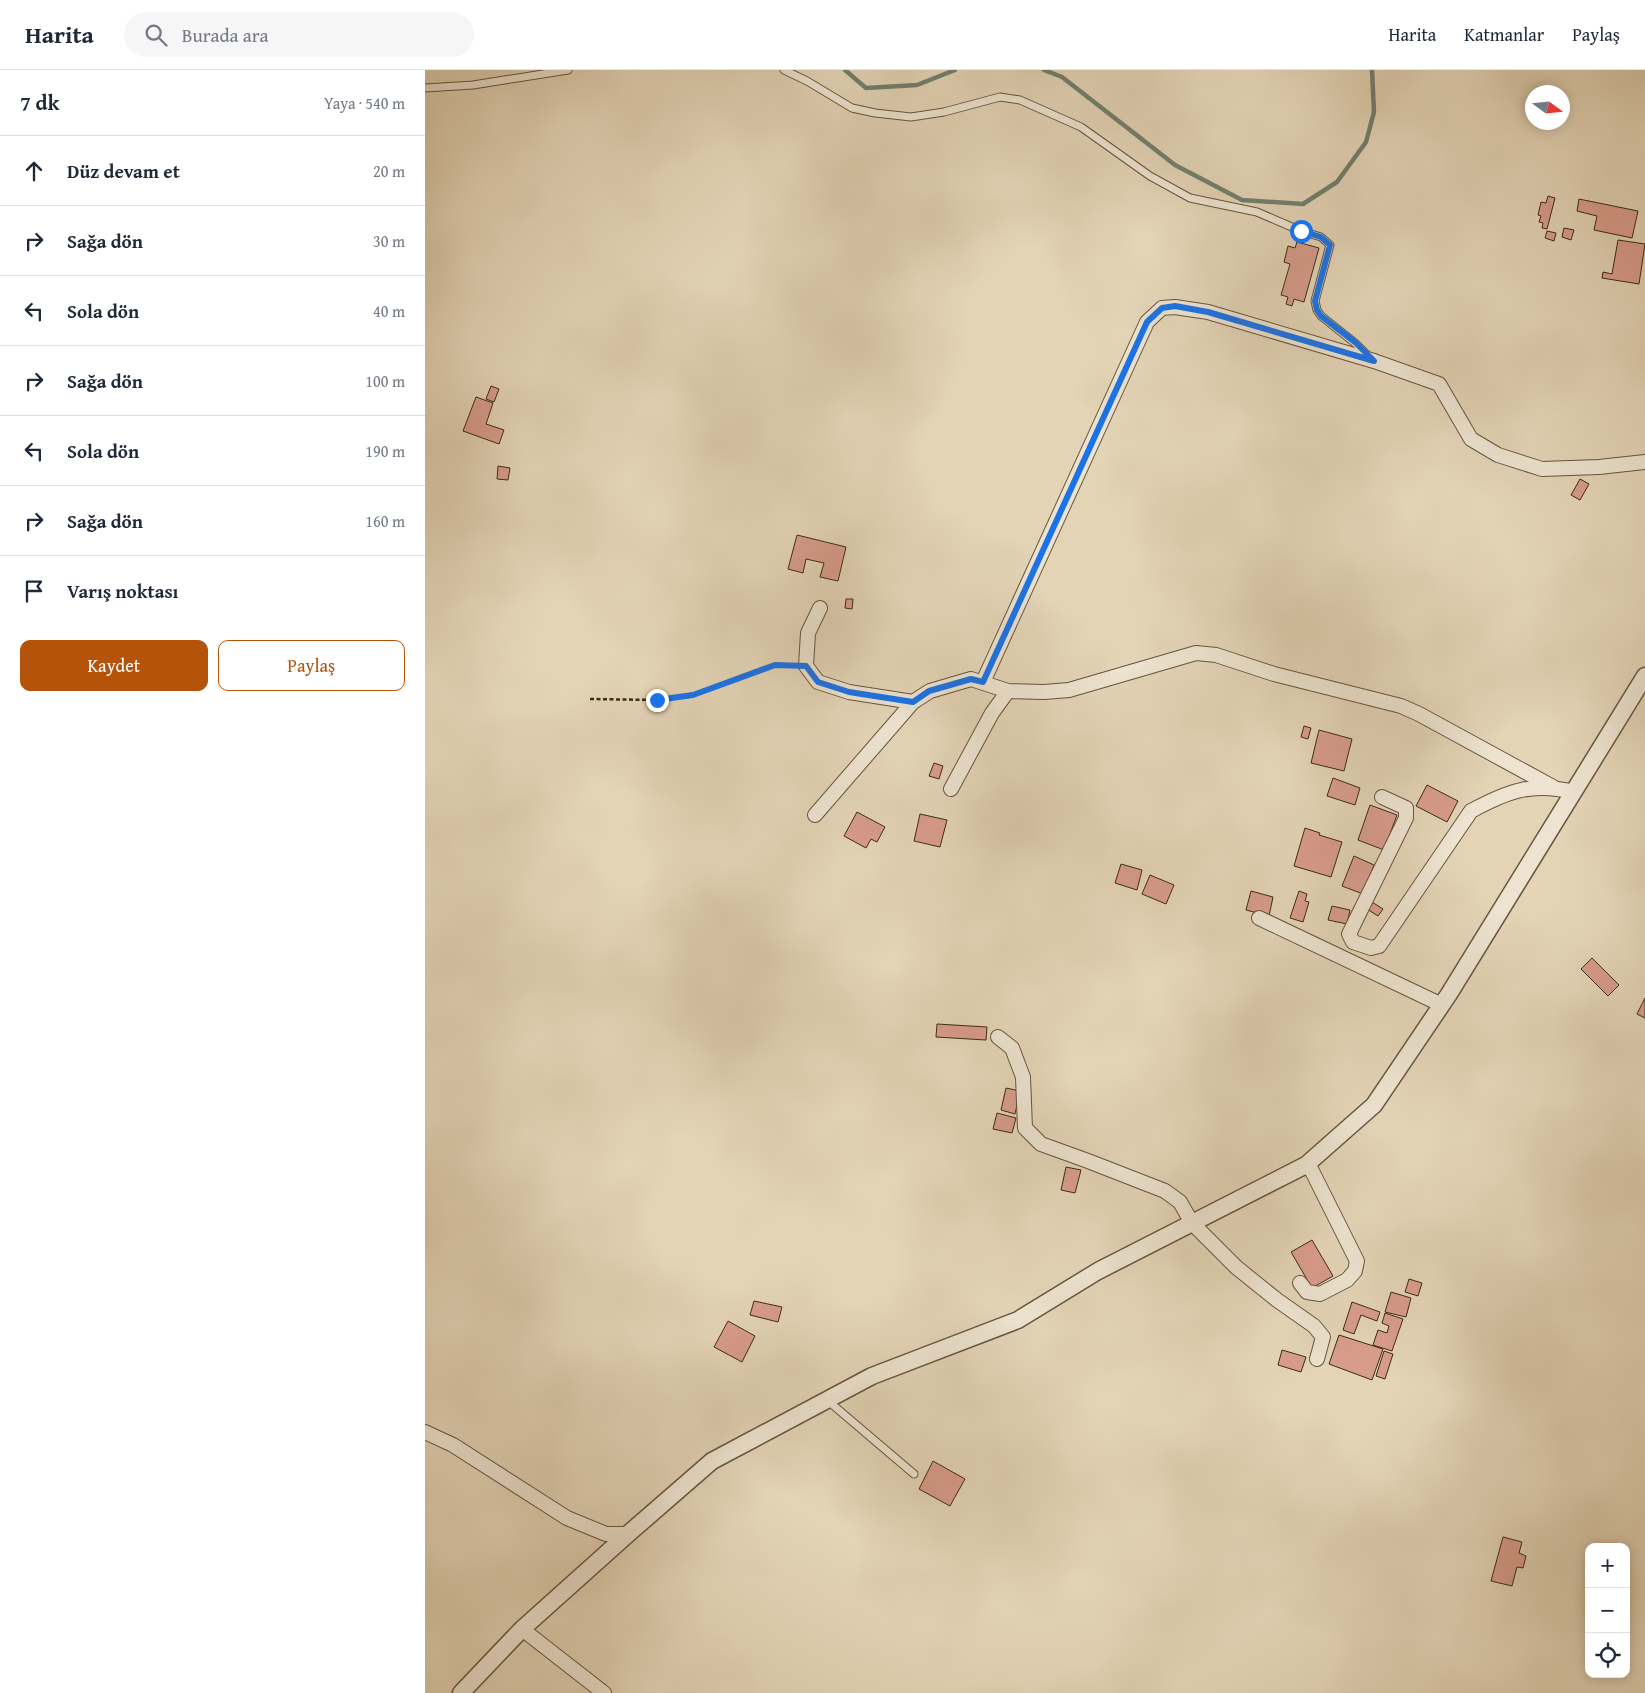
<!DOCTYPE html>
<html lang="tr">
<meta charset="utf-8">
<style>
:root{--surface:#fff;--page:#f6f6f7;--text:#1f2937;--muted:#747a83;--line:#e0e1e3;--accent:#b45309}
body{margin:0;font-family:"Gentium Book Plus",serif;background:var(--page);color:var(--text)}
.controls{position:absolute;right:15px;bottom:15px;display:grid;overflow:hidden;border-radius:10px;box-shadow:0 2px 12px #0003}
.controls button{width:45px;height:45px;display:grid;place-items:center;padding:0;border:0;border-bottom:1px solid var(--line);background:var(--surface);color:var(--text);font:25px sans-serif}
.compass{position:absolute;left:1100px;top:15px;width:45px;height:45px;border-radius:50%;background:var(--surface);box-shadow:0 2px 12px #0003;rotate:105deg}
.stop{position:absolute;width:15px;height:15px;margin:-11px;border:4px solid #1a73e8;border-radius:50%;background:#fff}
.stop.end{background:#1a73e8;border-color:#fff;box-shadow:0 1px 5px #0008}
.list{margin:0;padding:0;list-style:none}
h2{display:flex;justify-content:space-between;align-items:center;height:65px;margin:0;padding:0 20px;font-size:21px}
h2 small{font-size:16px;font-weight:400;color:var(--muted)}
.list li{display:grid;grid-template-columns:32px 1fr auto;gap:15px;align-items:center;box-sizing:border-box;height:70px;padding:0 20px;border-top:1px solid var(--line)}
.list b{display:block;font-size:19px;white-space:nowrap}
.list em{font-size:16px;font-style:normal;color:var(--muted)}
.actions{display:flex;gap:10px;padding:15px 20px}
.actions a{flex:1;padding:11px 0;border:1px solid var(--accent);border-radius:10px;text-align:center;font-size:18px;color:var(--accent)}
.actions .main{background:var(--accent);color:#fff}
.icon{flex:none;width:28px;height:28px;fill:none;stroke:currentColor;stroke-width:2;stroke-linecap:round;stroke-linejoin:round}
.map{position:relative;flex:none;width:1220px;height:1623px;overflow:hidden}
header{display:flex;align-items:center;gap:30px;box-sizing:border-box;height:70px;padding:0 25px;background:var(--surface);border-bottom:1px solid var(--line)}
header strong{font-size:24px}
nav{display:flex;gap:28px;margin-inline-start:auto;font-size:18px}
.search{width:350px;height:45px;background:var(--page);display:flex;align-items:center;gap:12px;box-sizing:border-box;padding:0 18px;border-radius:28px;color:var(--muted);font-size:19px}
main{display:flex}
aside{flex:1;background:var(--surface)}
.map>svg:first-child{display:block}
.lines{fill:none;stroke-linecap:round;stroke-linejoin:round}
.stream{stroke:#72806e;stroke-width:4.5}
.building{fill:#d89c8b;stroke:#3c2b15}
.service-casing{stroke:#66553d;stroke-width:9}
.minor-casing{stroke:#66553d;stroke-width:16}
.tertiary-casing{stroke:#66553d;stroke-width:19}
.path{stroke:#3c2b15;stroke-width:2.5;stroke-dasharray:4 2.5;stroke-linecap:butt}
.service{stroke:#ede3d0;stroke-width:7}
.minor{stroke:#ede3d0;stroke-width:14}
.tertiary{stroke:#ede3d0;stroke-width:16}
.route{stroke:#1a73e8;stroke-width:6}
</style>
<header>
<strong>Harita</strong>
<div class="search"><svg class="icon" aria-label="search" viewBox="0 0 24 24"><circle cx="10" cy="10" r="6"/><path d="M15 15l6 6"/></svg>Burada ara</div>
<nav><a>Harita</a><a>Katmanlar</a><a>Paylaş</a></nav>
</header>
<main>
<aside>
<h2>7 dk<small>Yaya · 540 m</small></h2>
<ul class="list">
<li><svg class="icon" aria-label="ahead" viewBox="0 0 24 24"><path d="M12 20V5M6 11l6-6 6 6"/></svg><div><b>Düz devam et</b></div><em>20 m</em></li>
<li><svg class="icon" aria-label="right" viewBox="0 0 24 24"><path d="M7 20v-9h11M14 6l5 5-5 5"/></svg><div><b>Sağa dön</b></div><em>30 m</em></li>
<li><svg class="icon" aria-label="left" viewBox="0 0 24 24"><path d="M17 20v-9H6M10 6l-5 5 5 5"/></svg><div><b>Sola dön</b></div><em>40 m</em></li>
<li><svg class="icon" aria-label="right" viewBox="0 0 24 24"><path d="M7 20v-9h11M14 6l5 5-5 5"/></svg><div><b>Sağa dön</b></div><em>100 m</em></li>
<li><svg class="icon" aria-label="left" viewBox="0 0 24 24"><path d="M17 20v-9H6M10 6l-5 5 5 5"/></svg><div><b>Sola dön</b></div><em>190 m</em></li>
<li><svg class="icon" aria-label="right" viewBox="0 0 24 24"><path d="M7 20v-9h11M14 6l5 5-5 5"/></svg><div><b>Sağa dön</b></div><em>160 m</em></li>
<li><svg class="icon" aria-label="arrive" viewBox="0 0 24 24"><path d="M6 21V4h12l-3 4 3 4H6"/></svg><div><b>Varış noktası</b></div></li>
</ul>
<div class="actions"><a class="main">Kaydet</a><a>Paylaş</a></div>
</aside>
<div class="map">
<svg width="1220" height="1623" viewBox="0 0 1220 1623">
<rect width="100%" height="100%" fill="#e3d4b6"/>
<filter id="stains"><feTurbulence type="fractalNoise" baseFrequency=".004" numOctaves="4"/><feColorMatrix values="0 0 0 0 .2 0 0 0 0 .09 0 0 0 0 .02 0 0 0 .5 -.17"/></filter>
<radialGradient id="worn" r=".72"><stop offset=".6" stop-color="#630" stop-opacity="0"/><stop offset="1" stop-color="#630" stop-opacity=".3"/></radialGradient>
<g class="lines">
<path class="stream" d="M 420,0 L 441,18 L 492,15 L 530,0
M 619,0 L 637,7 L 750,95 L 817,130 L 878,134 L 912,112 L 941,72 L 949,42 L 947,0"/>
</g>
<path class="building" d="M 1123,126 L 1130,128 L 1122,159 L 1117,158 L 1118,153 L 1114,152 L 1116,146 L 1113,145 L 1116,132 L 1121,133 Z
M 1154,129 L 1213,141 L 1207,168 L 1169,160 L 1172,146 L 1152,141 Z
M 1139,158 L 1149,160 L 1146,170 L 1137,167 Z
M 1122,161 L 1131,163 L 1129,171 L 1120,168 Z
M 1193,170 L 1220,174 L 1214,214 L 1177,208 L 1178,202 L 1187,204 Z
M 872,172 L 894,178 L 879,232 L 869,229 L 867,236 L 861,234 L 863,227 L 856,225 L 865,194 L 859,192 L 863,176 L 870,178 Z
M 66,316 L 74,319 L 69,332 L 61,329 Z
M 51,327 L 68,333 L 61,354 L 79,360 L 74,374 L 38,361 Z
M 73,396 L 85,398 L 83,410 L 72,409 Z
M 1155,409 L 1164,414 L 1155,430 L 1146,425 Z
M 372,465 L 421,477 L 413,511 L 395,507 L 399,493 L 381,489 L 378,503 L 363,499 Z
M 421,529 L 428,529 L 427,539 L 420,538 Z
M 879,656 L 886,658 L 883,669 L 876,667 Z
M 894,660 L 927,669 L 919,701 L 886,693 Z
M 509,693 L 518,696 L 514,709 L 504,706 Z
M 908,708 L 935,718 L 930,735 L 902,726 Z
M 1002,715 L 1033,731 L 1022,752 L 991,736 Z
M 945,735 L 972,745 L 959,780 L 933,770 Z
M 432,742 L 460,757 L 452,772 L 446,769 L 441,778 L 419,766 Z
M 495,744 L 522,750 L 515,777 L 489,771 Z
M 880,758 L 895,763 L 894,765 L 917,772 L 906,807 L 869,796 Z
M 929,786 L 949,795 L 938,824 L 917,816 Z
M 696,794 L 717,800 L 712,820 L 690,813 Z
M 725,805 L 749,815 L 741,834 L 717,824 Z
M 826,821 L 848,827 L 844,846 L 821,840 Z
M 874,821 L 882,824 L 880,831 L 884,832 L 878,852 L 865,848 Z
M 947,832 L 958,839 L 953,846 L 942,839 Z
M 907,836 L 925,840 L 922,854 L 903,850 Z
M 1167,888 L 1194,915 L 1183,926 L 1156,899 Z
M 1220,928 L 1220,948 L 1212,944 Z
M 512,954 L 562,957 L 561,970 L 511,967 Z
M 581,1018 L 595,1021 L 590,1044 L 576,1040 Z
M 572,1043 L 591,1048 L 587,1063 L 568,1059 Z
M 641,1097 L 656,1100 L 650,1123 L 636,1120 Z
M 887,1170 L 908,1206 L 887,1218 L 866,1182 Z
M 984,1209 L 997,1213 L 993,1226 L 980,1222 Z
M 966,1222 L 986,1228 L 981,1247 L 960,1242 Z
M 329,1231 L 357,1237 L 353,1252 L 325,1245 Z
M 927,1232 L 955,1242 L 952,1251 L 936,1245 L 929,1264 L 918,1260 Z
M 960,1243 L 978,1249 L 967,1281 L 948,1275 L 953,1260 L 962,1263 L 964,1256 L 957,1253 Z
M 303,1251 L 330,1266 L 317,1292 L 289,1277 Z
M 914,1265 L 958,1279 L 947,1310 L 904,1294 Z
M 857,1280 L 881,1287 L 876,1302 L 853,1295 Z
M 959,1281 L 968,1284 L 960,1309 L 951,1306 Z
M 508,1391 L 540,1409 L 525,1436 L 494,1419 Z
M 1078,1467 L 1097,1472 L 1094,1483 L 1101,1486 L 1098,1498 L 1092,1497 L 1087,1516 L 1066,1511 Z"/>
<g class="lines">
<g class="service-casing">
<path id="service" d="M 359,0 L 382,11 L 427,38 L 450,43 L 486,47 L 519,42 L 575,27 L 595,30 L 656,57 L 725,106 L 765,128 L 832,142 L 876,161 L 896,167 L 905,175 L 890,231 L 892,240 L 896,246 L 930,273 L 943,286
M 0,18 L 48,15 L 143,0
M 402,1330 L 489,1404"/>
</g>
<g class="minor-casing">
<path id="minor" d="M 395,538 L 383,563 L 381,596 L 393,612 L 424,622 L 488,632
M 558,612 L 722,252 L 737,238 L 750,237 L 783,242 L 949,291 L 1014,314 L 1046,369 L 1073,385 L 1117,399 L 1174,397 L 1220,392
M 526,719 L 567,643 L 583,621
M 957,727 L 981,738 L 981,748 L 924,864 L 928,872 L 946,878 L 954,876 L 1046,741 C 1083,721 1106,712 1149,722
M 390,745 L 488,632 L 505,621 L 546,609 L 583,621 L 619,622 L 644,620 L 771,583 L 791,585 L 849,604 L 976,636 L 994,644 L 1128,717
M 834,848 L 1017,935
M 573,967 L 587,978 L 598,1007 L 600,1058 L 616,1074 L 663,1091 L 740,1121 L 755,1132 L 767,1153 L 811,1197 L 852,1230 L 889,1256 L 898,1267 L 892,1289
M 875,1213 L 882,1222 L 895,1224 L 922,1210 L 930,1201 L 932,1191 L 883,1093
M 0,1362 L 28,1375 L 142,1448 L 181,1464 L 203,1464
M 97,1559 L 179,1623"/>
</g>
<g class="tertiary-casing">
<path id="tertiary" d="M 36,1623 L 97,1559 L 203,1464 L 287,1391 L 447,1306 L 593,1250 L 673,1201 L 881,1095 L 949,1035 L 1024,924 L 1220,606"/>
</g>
<path class="path" d="M 165,629 L 232,630 L 268,625 L 350,595 L 367,596"/>
<use href="#service" class="service"/>
<use href="#minor" class="minor"/>
<use href="#tertiary" class="tertiary"/>
</g>
<g class="lines">
<path class="route" d="M 232,630 L 268,625 L 350,595 L 381,596 L 393,612 L 424,622 L 488,632 L 504,621 L 546,609 L 558,612 L 722,252 L 737,238 L 750,236 L 783,242 L 949,291 L 930,272 L 896,246 L 892,240 L 890,231 L 905,175 L 896,167 L 876,161"/>
</g>
<rect width="100%" height="100%" filter="url(#stains)"/>
<rect width="100%" height="100%" fill="url(#worn)"/>
</svg>
<div class="controls">
<button>+</button>
<button>−</button>
<button><svg class="icon" aria-label="locate" viewBox="0 0 24 24"><circle cx="12" cy="12" r="6"/><path d="M12 2v4M12 18v4M2 12h4M18 12h4"/></svg></button>
</div>
<svg class="compass" viewBox="-18 -18 36 36"><path d="M0-13l5 13h-10z" fill="#e53935"/><path d="M0 13l5-13h-10z" fill="#747a83"/></svg>
<div class="stop" style="left:876px;top:161px"></div>
<div class="stop end" style="left:232px;top:630px"></div>
</div>
</main>
